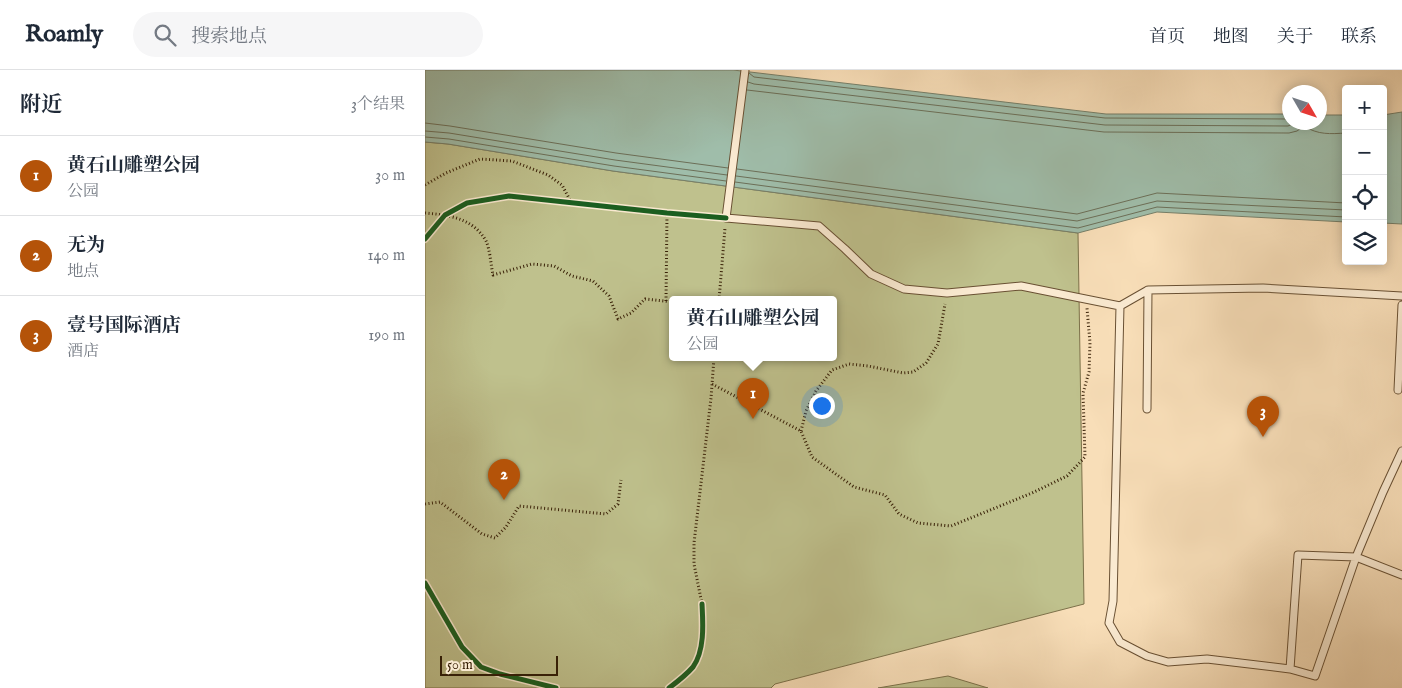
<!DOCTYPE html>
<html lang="zh">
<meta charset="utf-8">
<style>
:root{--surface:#fff;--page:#f6f6f7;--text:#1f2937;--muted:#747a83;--line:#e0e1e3;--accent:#b45309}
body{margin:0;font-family:"IM FELL English","Noto Serif SC",serif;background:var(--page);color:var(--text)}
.controls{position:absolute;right:15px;top:15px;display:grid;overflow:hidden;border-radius:5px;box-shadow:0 2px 12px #0003}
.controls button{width:45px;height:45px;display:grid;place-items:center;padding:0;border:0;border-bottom:1px solid var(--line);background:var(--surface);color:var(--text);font:25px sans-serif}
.compass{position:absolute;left:857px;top:15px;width:45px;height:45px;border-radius:50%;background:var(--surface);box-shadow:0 2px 12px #0003;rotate:129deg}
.scale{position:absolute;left:15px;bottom:12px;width:118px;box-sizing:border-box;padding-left:5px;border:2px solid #392107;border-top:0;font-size:14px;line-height:18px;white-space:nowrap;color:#392107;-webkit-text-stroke:4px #faead1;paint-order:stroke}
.you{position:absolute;left:396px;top:335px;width:18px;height:18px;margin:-12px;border:4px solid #fff;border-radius:50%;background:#1a73e8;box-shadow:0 0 0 8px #1a73e833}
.badge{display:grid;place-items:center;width:32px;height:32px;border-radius:50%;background:var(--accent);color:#fff;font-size:16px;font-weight:700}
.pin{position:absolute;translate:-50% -41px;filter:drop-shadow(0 1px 2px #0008)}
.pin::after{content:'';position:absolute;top:26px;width:18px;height:15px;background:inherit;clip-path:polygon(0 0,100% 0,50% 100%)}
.popup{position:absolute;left:244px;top:226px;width:168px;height:65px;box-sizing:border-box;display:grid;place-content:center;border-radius:5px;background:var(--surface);filter:drop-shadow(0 1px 4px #0005);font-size:16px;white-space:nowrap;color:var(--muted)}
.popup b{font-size:19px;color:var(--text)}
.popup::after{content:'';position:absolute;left:50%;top:100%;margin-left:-10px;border:10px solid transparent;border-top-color:var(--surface)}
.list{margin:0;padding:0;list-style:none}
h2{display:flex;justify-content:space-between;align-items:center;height:65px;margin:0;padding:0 20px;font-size:21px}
h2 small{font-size:16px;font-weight:400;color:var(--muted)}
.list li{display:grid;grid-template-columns:32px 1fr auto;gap:15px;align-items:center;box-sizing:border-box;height:80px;padding:0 20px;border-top:1px solid var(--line)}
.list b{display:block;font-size:19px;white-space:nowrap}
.list p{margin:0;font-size:16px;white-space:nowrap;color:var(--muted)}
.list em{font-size:16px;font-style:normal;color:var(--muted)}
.icon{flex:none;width:28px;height:28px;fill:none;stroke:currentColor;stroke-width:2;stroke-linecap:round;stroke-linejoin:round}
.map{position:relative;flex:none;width:977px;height:618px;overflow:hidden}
header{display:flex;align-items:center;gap:30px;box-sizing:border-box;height:70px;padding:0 25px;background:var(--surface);border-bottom:1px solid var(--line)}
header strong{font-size:24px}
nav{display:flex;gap:28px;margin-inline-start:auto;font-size:18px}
.search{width:350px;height:45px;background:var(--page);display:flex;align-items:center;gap:12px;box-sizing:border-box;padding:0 18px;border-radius:28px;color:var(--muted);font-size:19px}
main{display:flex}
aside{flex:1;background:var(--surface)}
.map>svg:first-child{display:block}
.green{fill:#bfc18d;stroke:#7c714a;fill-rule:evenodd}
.water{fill:#9fbdaa;stroke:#767f69}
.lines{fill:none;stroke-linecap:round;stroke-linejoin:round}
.shore{stroke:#6c6f58;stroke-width:1}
.lane-casing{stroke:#695033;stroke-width:9}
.path{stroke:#392107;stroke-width:3;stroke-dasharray:1 2.5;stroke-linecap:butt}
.lane{stroke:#faead1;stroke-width:7}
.cycleway-casing{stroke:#faead1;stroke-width:8}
.cycleway{stroke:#1b5e20;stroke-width:5}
</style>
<header>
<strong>Roamly</strong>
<div class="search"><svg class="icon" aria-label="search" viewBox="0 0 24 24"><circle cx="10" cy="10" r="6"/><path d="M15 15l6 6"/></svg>搜索地点</div>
<nav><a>首页</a><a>地图</a><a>关于</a><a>联系</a></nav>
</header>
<main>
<aside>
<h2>附近<small>3个结果</small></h2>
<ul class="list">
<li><span class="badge">1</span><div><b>黄石山雕塑公园</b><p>公园</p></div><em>30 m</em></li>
<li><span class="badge">2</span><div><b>无为</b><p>地点</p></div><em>140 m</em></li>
<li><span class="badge">3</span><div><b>壹号国际酒店</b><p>酒店</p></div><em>190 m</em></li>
</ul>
</aside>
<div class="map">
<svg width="977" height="618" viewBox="0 0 977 618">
<rect width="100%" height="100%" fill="#f8deb8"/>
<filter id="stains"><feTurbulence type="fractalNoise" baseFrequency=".004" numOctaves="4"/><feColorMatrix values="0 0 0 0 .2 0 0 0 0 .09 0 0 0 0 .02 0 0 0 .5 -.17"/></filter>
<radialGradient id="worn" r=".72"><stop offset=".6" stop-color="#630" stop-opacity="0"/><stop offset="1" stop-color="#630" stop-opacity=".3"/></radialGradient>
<path class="green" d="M 0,72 L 23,74 L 188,101 L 653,163 L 659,534 L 350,614 L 346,618 L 0,618 ZM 248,230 L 408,230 L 408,288 L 248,288 Z
M 523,606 L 563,618 L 453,618 Z"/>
<path class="water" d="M 0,0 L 308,0 L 681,44 L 864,44 L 864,52 L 894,52 L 895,45 L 921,45 L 921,152 L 732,142 L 653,163 L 188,101 L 23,74 L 0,72 Z
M 977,42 L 977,154 L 958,153 L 958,45 Z"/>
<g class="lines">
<path class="shore" d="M 324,3 L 329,7 L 680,48 L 864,49
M 323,12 L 329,14 L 680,55 L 863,56 L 872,52
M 322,20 L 679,62 L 864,63 L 872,61 L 879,56 C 893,65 905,64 921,63
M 0,53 L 25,56 L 191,83 L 303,98
M 0,61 L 24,63 L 190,90 L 302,105
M 0,67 L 24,69 L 189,96 L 301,111
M 312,99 L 652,144 L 732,123 L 921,133
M 311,106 L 652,151 L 732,131 L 921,140
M 310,112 L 653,158 L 732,137 L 921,147"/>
<g class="lane-casing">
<path id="lane" d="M 320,0 L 301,148 L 394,156 L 420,179 L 446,204 L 479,219 L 522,223 L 596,216 L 695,236 L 688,531 L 684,553 L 695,572 L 722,586 L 743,592 L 782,589 L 865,599 L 890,606 L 931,487 L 958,422 L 977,381
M 695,236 L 723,220 L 838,218 L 977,226
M 973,320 L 977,235
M 722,339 L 723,220
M 865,599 L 873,485 L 931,487 L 977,505"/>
</g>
<path class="path" d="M 0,115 L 21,103 L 55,89 L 87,91 L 123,105 L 137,115 L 146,132
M 0,143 C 24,145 48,148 61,171 C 65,179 66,196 68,205 L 107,194 L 129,196 L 147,206 L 168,211 L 184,226 L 193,249 L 206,243 L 220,229 L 248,232
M 294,230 L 300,158
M 241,231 L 242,143
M 287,314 L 376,361 L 387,387 L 429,417 L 460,425 L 474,444 L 493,453 L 526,456 L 607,423 L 642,406 L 660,387 L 658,323 L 664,302 L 665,273 L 662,238
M 376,361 L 381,341 L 391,321 L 407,300 L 424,294 L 443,296 L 478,303 L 488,302 L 501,293 L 513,274 L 520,234
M 0,434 L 15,432 L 57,464 L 70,468 L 81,457 L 94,436 L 181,444 L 193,434 L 196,410
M 277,534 L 269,494 L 269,473 L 286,328 L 289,288"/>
<use href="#lane" class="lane"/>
<g class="cycleway-casing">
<path id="cycleway" d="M 0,169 L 20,145 L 42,133 L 84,126 L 242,143 L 301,148
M 0,513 L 37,577 L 56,597 L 75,604 L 131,618
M 244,618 C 252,612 261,605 268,597 C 280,580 278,553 277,534"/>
</g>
<use href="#cycleway" class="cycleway"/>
</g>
<rect width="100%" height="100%" filter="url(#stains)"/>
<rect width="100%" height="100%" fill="url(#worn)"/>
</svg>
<div class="controls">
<button>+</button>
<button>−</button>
<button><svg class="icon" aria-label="locate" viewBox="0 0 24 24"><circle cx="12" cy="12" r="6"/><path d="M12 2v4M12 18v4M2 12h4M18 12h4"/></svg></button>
<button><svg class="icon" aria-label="layers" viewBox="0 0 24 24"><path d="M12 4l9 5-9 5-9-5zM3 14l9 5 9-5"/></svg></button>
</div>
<svg class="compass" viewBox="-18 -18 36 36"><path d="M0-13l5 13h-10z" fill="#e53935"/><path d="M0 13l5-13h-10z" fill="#747a83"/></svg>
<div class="scale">50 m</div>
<div class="you"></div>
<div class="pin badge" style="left:328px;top:349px">1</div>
<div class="popup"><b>黄石山雕塑公园</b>公园</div>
<div class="pin badge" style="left:79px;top:430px">2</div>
<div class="pin badge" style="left:838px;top:367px">3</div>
</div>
</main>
